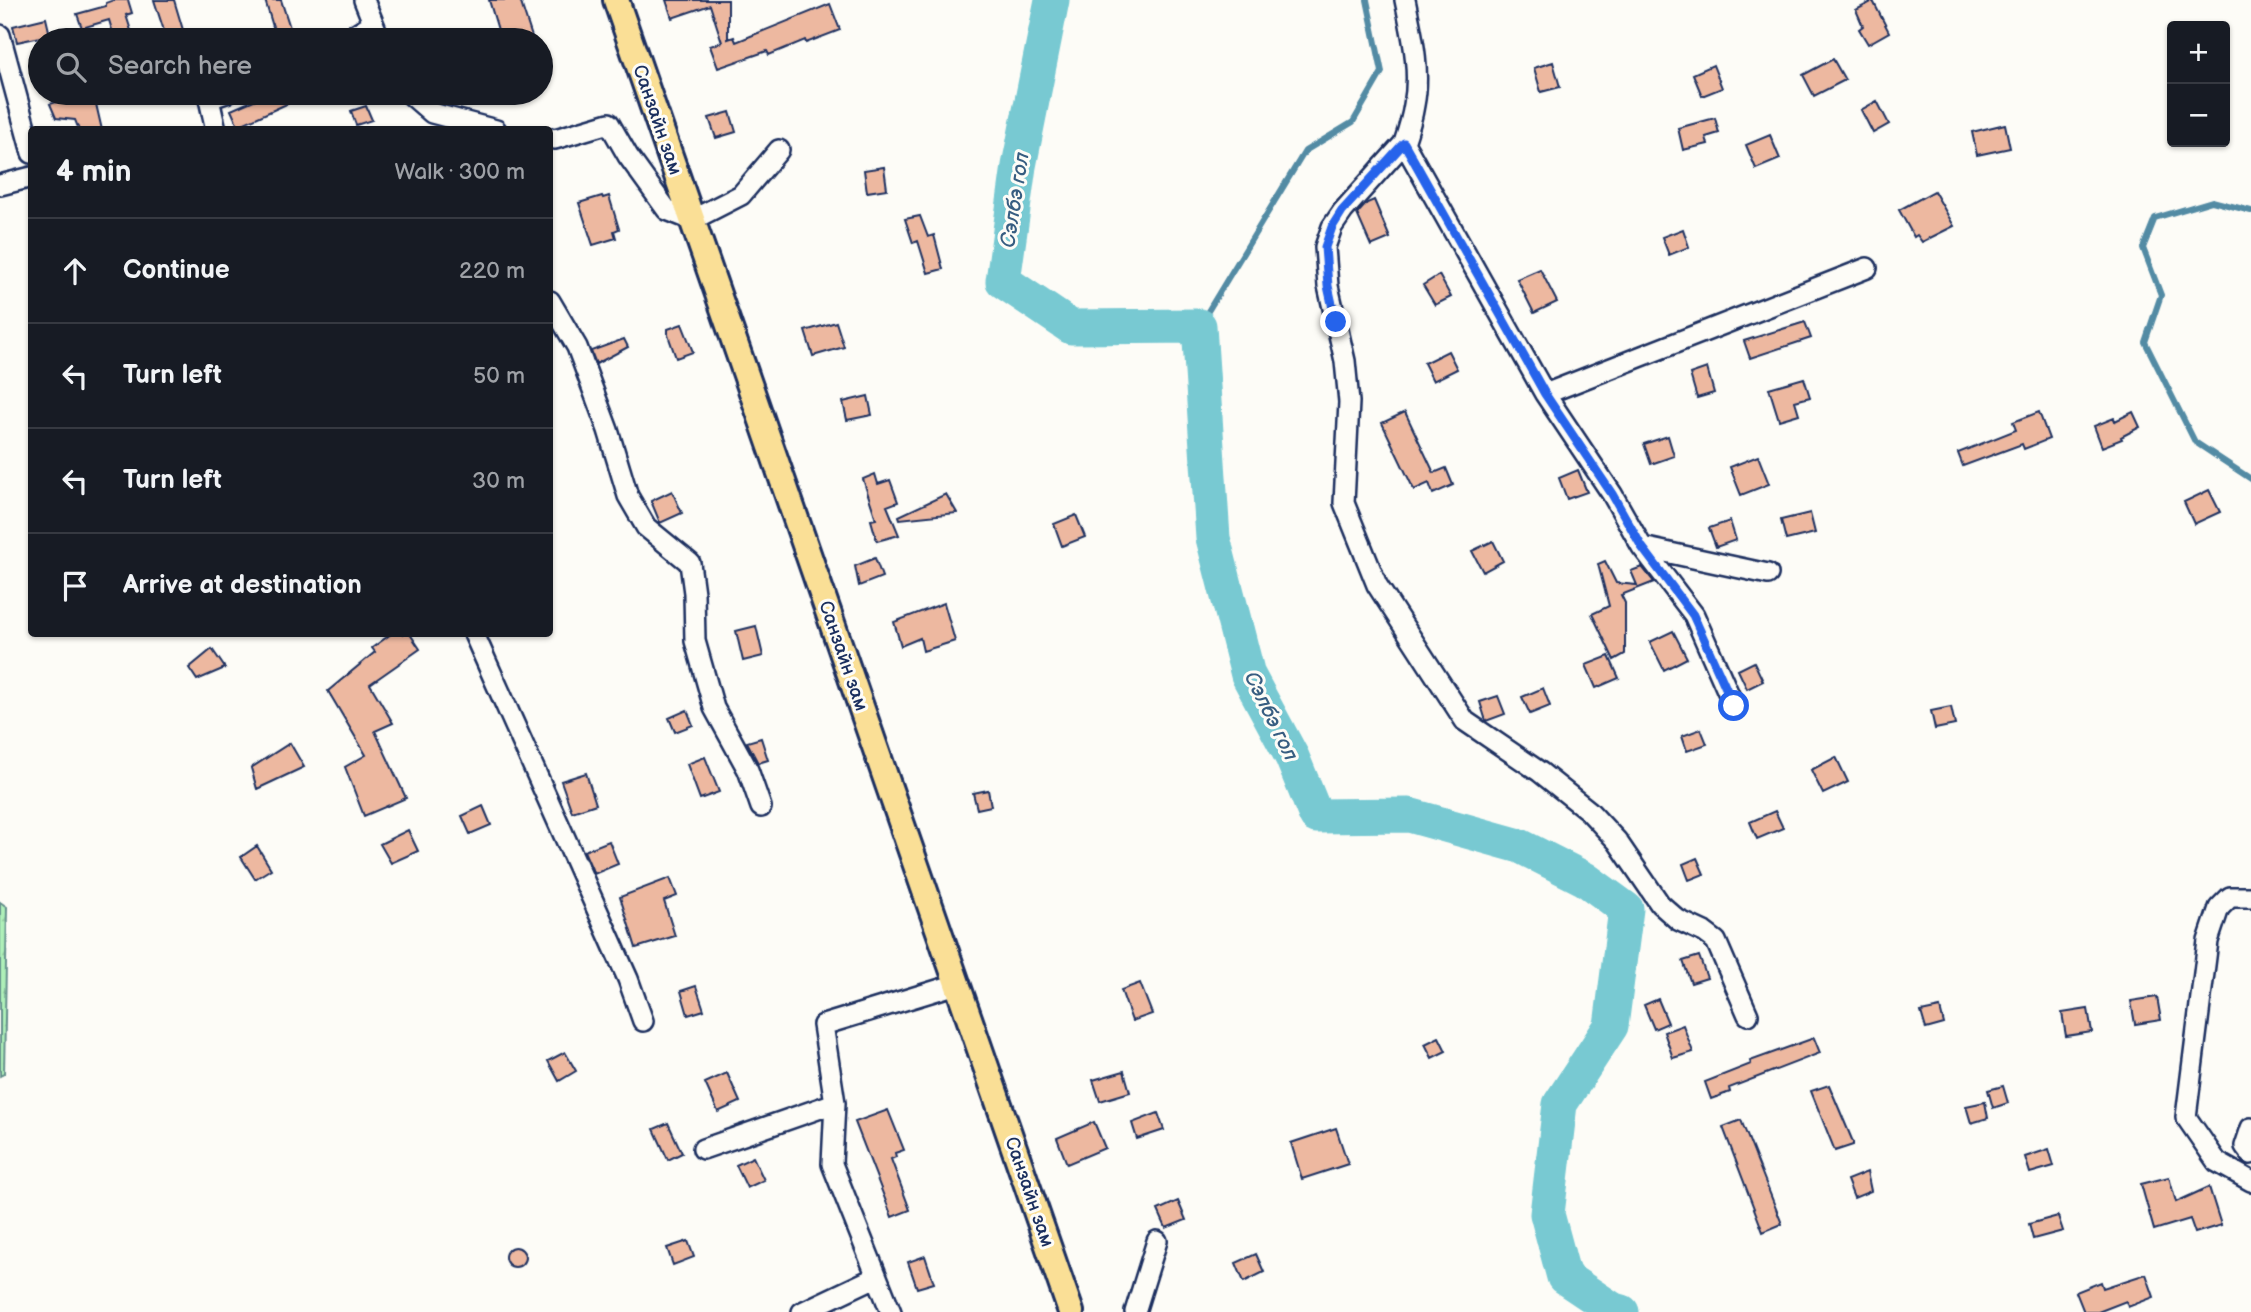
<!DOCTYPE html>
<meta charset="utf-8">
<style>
:root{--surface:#171b24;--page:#242831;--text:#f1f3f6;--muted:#9ea1a6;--line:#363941}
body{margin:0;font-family:"Balsamiq Sans",sans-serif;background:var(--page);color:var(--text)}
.controls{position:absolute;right:21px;top:21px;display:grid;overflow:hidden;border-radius:7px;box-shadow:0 2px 5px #0004}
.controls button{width:63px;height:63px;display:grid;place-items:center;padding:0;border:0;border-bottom:2px solid var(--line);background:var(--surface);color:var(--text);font:35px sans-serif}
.stop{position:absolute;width:21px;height:21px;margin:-16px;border:5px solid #2563eb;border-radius:50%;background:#fff}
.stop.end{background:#2563eb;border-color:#fff;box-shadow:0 2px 7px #0008}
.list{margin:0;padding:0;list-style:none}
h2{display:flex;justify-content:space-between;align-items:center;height:91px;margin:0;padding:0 28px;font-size:30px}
h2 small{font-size:23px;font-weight:400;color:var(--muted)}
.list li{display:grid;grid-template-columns:46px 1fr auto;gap:21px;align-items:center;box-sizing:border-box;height:105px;padding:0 28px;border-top:2px solid var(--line)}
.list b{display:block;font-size:26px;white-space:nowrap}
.list em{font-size:23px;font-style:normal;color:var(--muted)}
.icon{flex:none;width:38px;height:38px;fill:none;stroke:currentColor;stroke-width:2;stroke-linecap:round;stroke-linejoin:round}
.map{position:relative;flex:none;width:2251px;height:1312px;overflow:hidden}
.search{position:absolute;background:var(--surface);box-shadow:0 2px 5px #0004;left:28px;top:28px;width:525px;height:77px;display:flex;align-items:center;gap:18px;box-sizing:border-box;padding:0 24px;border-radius:38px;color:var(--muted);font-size:26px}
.panel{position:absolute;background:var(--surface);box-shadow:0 2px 5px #0004;left:28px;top:126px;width:525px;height:511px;border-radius:7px}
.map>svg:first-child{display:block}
.forest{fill:url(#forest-firs);stroke:#648f8b;stroke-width:2}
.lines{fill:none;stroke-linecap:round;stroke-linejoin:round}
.stream{stroke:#538ba4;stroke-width:6}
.river{stroke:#78c9d2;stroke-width:35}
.building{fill:#edb8a0;stroke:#1b2f5e;stroke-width:2}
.minor-casing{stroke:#1b2f5e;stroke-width:24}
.major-casing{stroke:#1b2f5e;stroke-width:30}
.minor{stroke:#fdfcf7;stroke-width:19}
.major{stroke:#fadf96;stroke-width:24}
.route{stroke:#2563eb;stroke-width:9}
.labels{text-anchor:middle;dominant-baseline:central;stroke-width:6;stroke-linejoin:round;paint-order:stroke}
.street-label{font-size:19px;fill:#1b2f5e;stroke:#fdfcf7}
.water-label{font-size:21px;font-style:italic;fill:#375d81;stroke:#fdfcf7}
</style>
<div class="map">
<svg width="2251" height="1312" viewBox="0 0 2251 1312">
<defs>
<pattern id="forest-firs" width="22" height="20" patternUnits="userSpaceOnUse" patternTransform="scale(1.75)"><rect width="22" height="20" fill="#aeefb8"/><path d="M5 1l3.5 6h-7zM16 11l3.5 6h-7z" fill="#95cda1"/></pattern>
</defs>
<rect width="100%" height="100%" fill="#fdfcf7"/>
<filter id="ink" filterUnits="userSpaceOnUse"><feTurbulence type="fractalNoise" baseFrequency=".0143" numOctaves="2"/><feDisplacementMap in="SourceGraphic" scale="14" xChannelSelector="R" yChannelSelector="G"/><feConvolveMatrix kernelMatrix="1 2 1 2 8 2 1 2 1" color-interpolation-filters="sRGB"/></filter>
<g filter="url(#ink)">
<path class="forest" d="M 0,902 L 7,907 L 4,1074 L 0,1076 Z"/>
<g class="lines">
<path class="stream" d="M 2251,211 L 2212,201 L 2155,218 L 2143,248 L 2161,295 L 2145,342 L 2195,442 L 2251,479
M 1199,326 L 1305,151 L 1353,122 L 1382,72 L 1367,0"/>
<path class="river" d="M 1052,0 L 1019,166 L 1003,281 L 1071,327 L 1199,326 L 1213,538 L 1248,675 L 1292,757 L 1316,816 L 1409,815 L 1520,846 L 1585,879 L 1626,909 L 1611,1026 L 1560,1104 L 1547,1214 L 1564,1277 L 1612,1309 L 1622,1312"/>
</g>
<path class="building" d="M 114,0 L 128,0 L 132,13 L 126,15 L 134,40 L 115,40 L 109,20 L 82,28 L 77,14 L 106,6 L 106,3 Z
M 154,0 L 174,0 L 186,40 L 167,40 Z
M 265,0 L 281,0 L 294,40 L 277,40 Z
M 489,0 L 520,0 L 533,40 L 501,40 Z
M 666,0 L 728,0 L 728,39 L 734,37 L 736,42 L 830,4 L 840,30 L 806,43 L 805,40 L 769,55 L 767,51 L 718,68 L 710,46 L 722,42 L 710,5 L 672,18 Z
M 1873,1 L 1889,32 L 1868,44 L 1859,29 L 1863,26 L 1856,10 Z
M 46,18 L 50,35 L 17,42 L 13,26 Z
M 1833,59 L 1845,80 L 1814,96 L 1803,75 Z
M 1553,62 L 1560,87 L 1541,92 L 1534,68 Z
M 1713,65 L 1722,88 L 1702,96 L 1693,74 Z
M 270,93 L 311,93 L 238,126 L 231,110 Z
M 60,101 L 96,104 L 102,130 L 79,130 L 75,120 L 56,118 L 50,104 Z
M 1877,101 L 1889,124 L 1873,133 L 1861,110 Z
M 366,106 L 372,120 L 356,125 L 351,111 Z
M 730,112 L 736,132 L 716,138 L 709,118 Z
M 1715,118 L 1719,133 L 1706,137 L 1708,144 L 1683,150 L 1678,128 Z
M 2005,124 L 2010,148 L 1977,155 L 1972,132 Z
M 1770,135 L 1780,159 L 1756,169 L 1746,145 Z
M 884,167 L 887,189 L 867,192 L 864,170 Z
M 1934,191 L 1954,226 L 1922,242 L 1917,235 L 1914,237 L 1899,210 Z
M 602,196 L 603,198 L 609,196 L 619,229 L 614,231 L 616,238 L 593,245 L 579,203 Z
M 1374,200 L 1390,238 L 1371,246 L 1357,214 L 1367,203 Z
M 920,216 L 928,237 L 934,235 L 943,269 L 928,273 L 918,241 L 913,243 L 905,219 Z
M 1683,229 L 1689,247 L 1669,255 L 1662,237 Z
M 1540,269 L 1557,302 L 1534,313 L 1517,279 Z
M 1439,275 L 1451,297 L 1435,305 L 1423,285 Z
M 836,322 L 844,347 L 813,356 L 805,331 Z
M 1805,322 L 1811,338 L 1750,358 L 1744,341 Z
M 682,324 L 693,352 L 676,358 L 668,335 L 668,329 Z
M 624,339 L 628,347 L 596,364 L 591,351 Z
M 1448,351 L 1457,369 L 1433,381 L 1424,363 Z
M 1707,368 L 1714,393 L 1697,398 L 1690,374 Z
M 1804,378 L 1810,397 L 1795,401 L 1799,414 L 1779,420 L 1769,388 Z
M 868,396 L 872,415 L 847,420 L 843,402 Z
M 1405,412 L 1434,473 L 1446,468 L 1453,485 L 1433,494 L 1429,483 L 1414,490 L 1382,423 Z
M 2039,412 L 2049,439 L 2024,449 L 2022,444 L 1963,466 L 1958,453 L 2016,430 L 2013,422 Z
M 2133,412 L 2140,427 L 2121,437 L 2122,439 L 2102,447 L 2094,426 L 2114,418 L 2115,421 Z
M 1668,436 L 1674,456 L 1651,464 L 1644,444 Z
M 1758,456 L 1769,484 L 1741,495 L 1730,467 Z
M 1578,470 L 1587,492 L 1567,499 L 1559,478 Z
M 875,474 L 878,484 L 890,480 L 898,502 L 887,506 L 899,535 L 877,541 L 871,520 L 876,519 L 863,479 Z
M 2209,490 L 2220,512 L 2194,524 L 2184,502 Z
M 672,491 L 682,513 L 660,523 L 651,501 Z
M 946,494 L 957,513 L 900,519 L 899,516 Z
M 1810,513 L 1815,533 L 1786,540 L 1781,520 Z
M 1076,515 L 1085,537 L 1062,546 L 1054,524 Z
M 1730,521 L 1736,540 L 1716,547 L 1709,528 Z
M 1493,541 L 1503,561 L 1483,572 L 1472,551 Z
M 875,558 L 882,577 L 859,586 L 855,566 Z
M 1605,561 L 1616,583 L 1637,585 L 1631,571 L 1642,567 L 1654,582 L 1621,595 L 1625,603 L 1625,654 L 1614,660 L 1592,614 L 1609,606 L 1598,564 Z
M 944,603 L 955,641 L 923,651 L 920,638 L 901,646 L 894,622 Z
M 756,626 L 763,656 L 743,661 L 736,631 Z
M 1673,631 L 1687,658 L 1664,670 L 1650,642 Z
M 391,634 L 410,634 L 420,649 L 370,684 L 393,723 L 375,731 L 406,798 L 364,816 L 345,767 L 366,755 L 328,691 L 375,652 L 372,648 Z
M 212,649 L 225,668 L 197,680 L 189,668 Z
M 1609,656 L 1619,678 L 1596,688 L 1586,665 Z
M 1754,662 L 1763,681 L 1747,689 L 1738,670 Z
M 1543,688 L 1550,706 L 1530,714 L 1522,697 Z
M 1498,696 L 1505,714 L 1486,721 L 1480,702 Z
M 1951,707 L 1955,725 L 1935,729 L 1931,711 Z
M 687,710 L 693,725 L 675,732 L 669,718 Z
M 1701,729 L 1707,744 L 1687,751 L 1682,736 Z
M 761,738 L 768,760 L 758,763 L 747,742 Z
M 290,743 L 304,767 L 257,789 L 251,768 Z
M 705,757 L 719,792 L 700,799 L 687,764 Z
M 1836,757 L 1848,782 L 1823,794 L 1811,770 Z
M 586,773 L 596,804 L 572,812 L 561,781 Z
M 988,790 L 991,806 L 977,809 L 973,793 Z
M 483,806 L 491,825 L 470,834 L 462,816 Z
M 1775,811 L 1783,828 L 1757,839 L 1750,822 Z
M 408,830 L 418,851 L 391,863 L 380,844 Z
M 609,841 L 618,864 L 594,874 L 584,851 Z
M 257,846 L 271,869 L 255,879 L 241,857 Z
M 1697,858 L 1704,874 L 1689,880 L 1683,864 Z
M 670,878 L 677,896 L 664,901 L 675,936 L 636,948 L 620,897 Z
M 1699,956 L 1707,978 L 1691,983 L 1683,961 Z
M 1140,983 L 1152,1014 L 1132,1021 L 1121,990 Z
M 696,986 L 704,1010 L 688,1015 L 681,991 Z
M 2157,997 L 2161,1020 L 2135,1024 L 2131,1001 Z
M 1658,999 L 1668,1023 L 1654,1029 L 1644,1005 Z
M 1940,1008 L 1944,1024 L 1926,1029 L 1921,1012 Z
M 2088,1009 L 2092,1032 L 2066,1036 L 2062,1013 Z
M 1683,1025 L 1693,1052 L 1673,1058 L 1664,1032 Z
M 1439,1037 L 1446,1051 L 1432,1058 L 1425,1044 Z
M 1814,1038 L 1820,1053 L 1729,1088 L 1730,1092 L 1711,1099 L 1705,1082 L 1751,1064 L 1750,1061 Z
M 565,1052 L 576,1071 L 559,1081 L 548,1061 Z
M 1124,1071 L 1130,1092 L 1100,1101 L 1093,1080 Z
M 727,1073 L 740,1102 L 718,1112 L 705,1083 Z
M 1829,1085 L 1853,1142 L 1853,1145 L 1835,1151 L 1811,1091 Z
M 2003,1086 L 2008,1103 L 1993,1108 L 1988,1090 Z
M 1985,1102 L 1988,1118 L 1971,1123 L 1966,1106 Z
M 888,1110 L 904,1150 L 895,1153 L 896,1157 L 891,1159 L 910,1210 L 892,1217 L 855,1122 Z
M 1158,1113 L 1164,1130 L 1137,1139 L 1132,1123 Z
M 1741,1120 L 1782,1224 L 1763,1232 L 1723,1127 Z
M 1094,1122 L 1105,1148 L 1067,1164 L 1057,1138 Z
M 668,1123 L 682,1153 L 668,1160 L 654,1129 Z
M 1336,1128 L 1348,1164 L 1302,1179 L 1291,1143 Z
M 2049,1149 L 2054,1166 L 2030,1173 L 2025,1157 Z
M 753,1157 L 764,1180 L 747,1188 L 736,1165 Z
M 1867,1172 L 1871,1191 L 1854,1198 L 1847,1180 Z
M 2169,1177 L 2176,1202 L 2209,1187 L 2221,1225 L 2195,1233 L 2190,1219 L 2154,1230 L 2141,1184 Z
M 1178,1201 L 1186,1220 L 1166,1228 L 1158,1210 Z
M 2058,1216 L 2063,1231 L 2033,1239 L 2029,1224 Z
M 688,1241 L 694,1257 L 673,1265 L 667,1248 Z
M505 1257a10 10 0 1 1 20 0a10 10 0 1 1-20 0Z
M 1256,1254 L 1264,1272 L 1244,1282 L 1236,1263 Z
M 925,1256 L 934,1283 L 917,1288 L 908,1262 Z
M 2146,1274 L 2154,1297 L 2128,1307 L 2126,1301 L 2098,1312 L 2084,1312 L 2076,1292 L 2101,1282 L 2103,1288 Z"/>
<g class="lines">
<g class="minor-casing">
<path id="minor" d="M 364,0 L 380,40
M 1405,0 C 1412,34 1421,71 1414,105 C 1412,118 1408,131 1404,143 L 1545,394 L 1867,268
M 0,35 L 32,153
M 346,40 L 373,23
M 409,93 L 432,113 L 496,130
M 216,130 L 209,99 L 226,93
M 550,138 L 555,139 L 609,123 L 628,156 L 667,210 L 692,220 L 741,195 L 779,150
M 1404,143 L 1343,211 L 1332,227 L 1325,247 L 1328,286 L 1345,361 L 1349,402 L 1344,503 L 1377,585 L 1465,721 L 1540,772 L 1589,811 L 1617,841 L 1660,904 L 1678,920 L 1704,932 L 1716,941 L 1748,1015
M 0,185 L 32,177
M 550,301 L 577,347 L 608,430 L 628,496 L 646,527 L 690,563 L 694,593 L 695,641 L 714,708 L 748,770 L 761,807
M 1545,394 L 1612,494 L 1642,547 L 1768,574
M 1642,547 L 1694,615 L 1734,706
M 474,634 L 628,979 L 643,1021
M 2251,897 L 2230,897 L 2219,908 L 2208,941 L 2186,1117 L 2217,1162 L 2251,1181
M 2251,1128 L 2245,1146 L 2251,1154
M 703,1149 L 835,1103
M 802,1312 L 876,1277
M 891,1312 L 832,1164 L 835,1103 L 823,1025 L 957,984
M 1135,1312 L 1157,1241"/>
</g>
<g class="major-casing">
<path id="major" d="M 616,0 L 1071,1312"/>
</g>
<use href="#minor" class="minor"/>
<use href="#major" class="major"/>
</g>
</g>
<g class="lines" filter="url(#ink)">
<path class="route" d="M 1336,322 L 1328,286 L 1325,247 L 1332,227 L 1342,211 L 1404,143 L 1545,394 L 1612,494 L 1642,547 L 1693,615 L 1734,706"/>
</g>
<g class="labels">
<g class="street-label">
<text transform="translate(657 120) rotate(71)">Санзайн зам</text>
<text transform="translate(843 656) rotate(71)">Санзайн зам</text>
<text transform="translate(1029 1192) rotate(71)">Санзайн зам</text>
</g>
<g class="water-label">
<text transform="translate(1015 200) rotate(-81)">Сэлбэ гол</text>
<text transform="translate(1271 716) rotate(64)">Сэлбэ гол</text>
</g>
</g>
</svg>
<div class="controls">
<button>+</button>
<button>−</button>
</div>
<div class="stop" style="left:1734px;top:706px"></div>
<div class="stop end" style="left:1336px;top:322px"></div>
<div class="search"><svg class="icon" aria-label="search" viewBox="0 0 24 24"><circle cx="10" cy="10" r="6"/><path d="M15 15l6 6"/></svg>Search here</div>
<section class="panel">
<h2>4 min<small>Walk · 300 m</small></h2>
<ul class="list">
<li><svg class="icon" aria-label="ahead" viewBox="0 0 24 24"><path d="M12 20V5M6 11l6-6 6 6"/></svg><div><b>Continue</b></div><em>220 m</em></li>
<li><svg class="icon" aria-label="left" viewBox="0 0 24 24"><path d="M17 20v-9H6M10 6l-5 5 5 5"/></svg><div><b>Turn left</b></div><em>50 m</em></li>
<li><svg class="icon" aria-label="left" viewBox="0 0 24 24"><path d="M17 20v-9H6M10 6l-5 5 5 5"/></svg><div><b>Turn left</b></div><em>30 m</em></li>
<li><svg class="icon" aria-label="arrive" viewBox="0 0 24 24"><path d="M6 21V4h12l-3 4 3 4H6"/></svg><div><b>Arrive at destination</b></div></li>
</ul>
</section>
</div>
